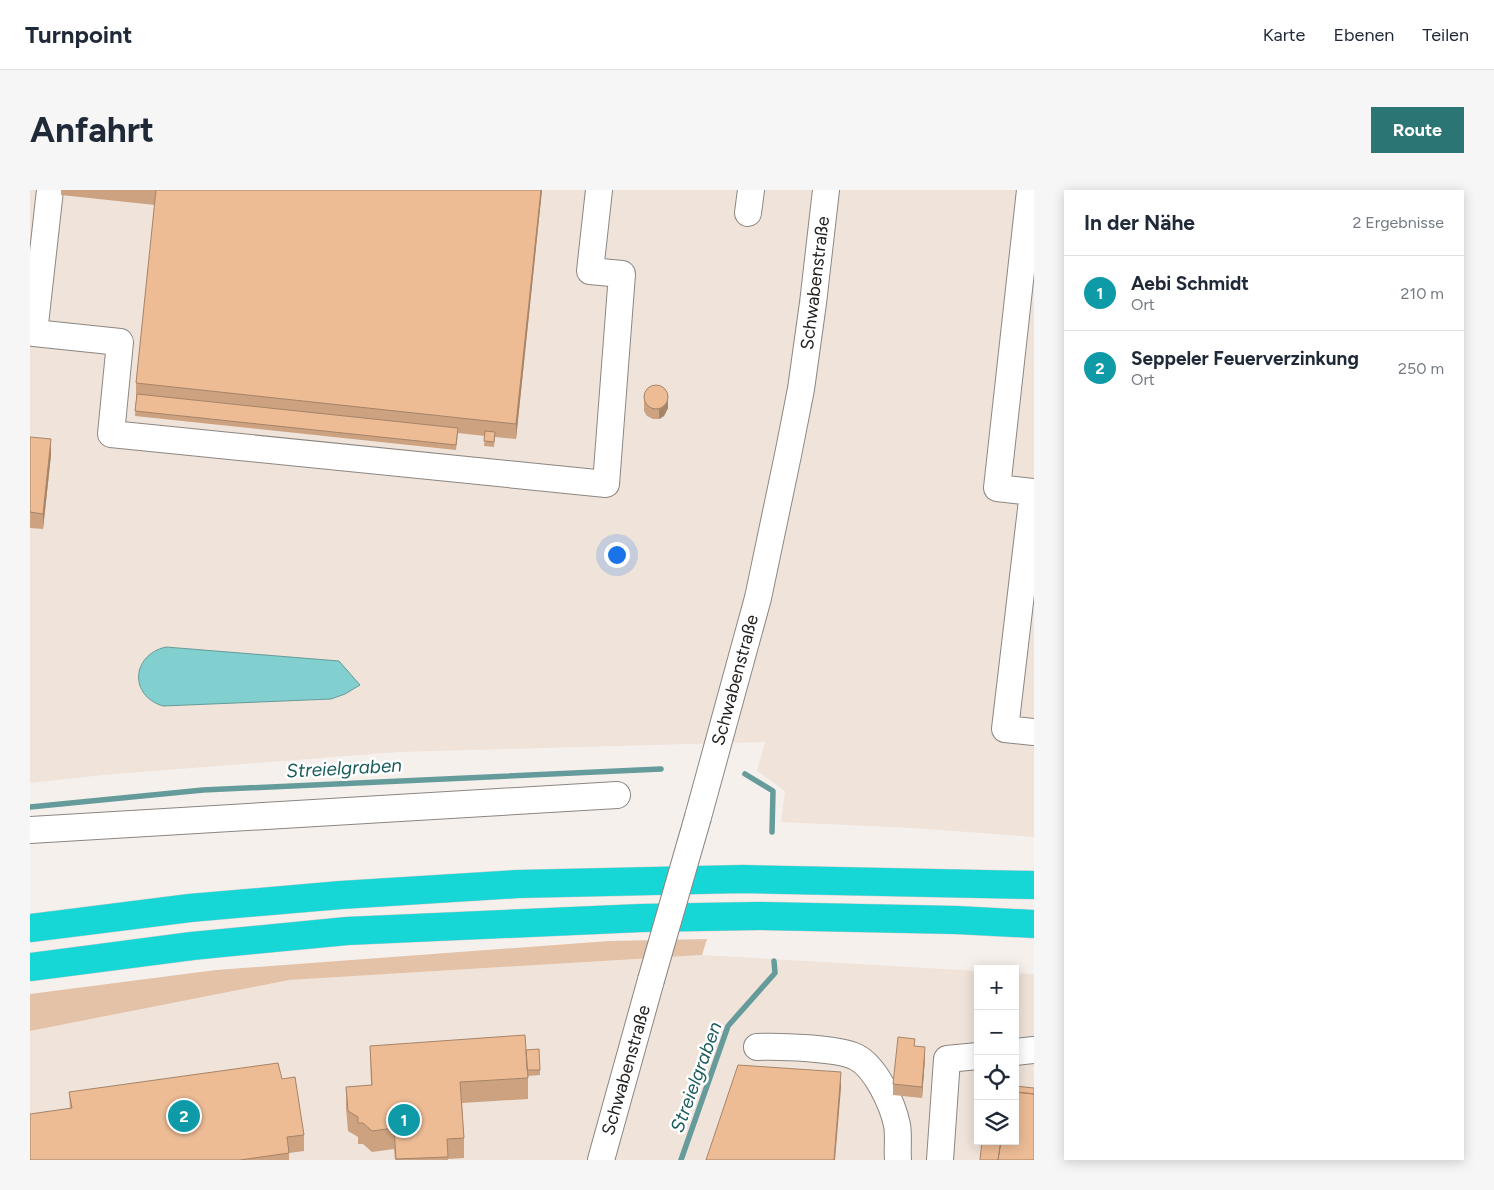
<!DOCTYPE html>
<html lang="de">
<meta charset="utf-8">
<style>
:root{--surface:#fff;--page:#f6f6f7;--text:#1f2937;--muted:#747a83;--line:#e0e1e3;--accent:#2b7574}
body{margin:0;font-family:Figtree,sans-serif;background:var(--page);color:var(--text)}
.controls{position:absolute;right:15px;bottom:15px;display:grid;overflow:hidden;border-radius:0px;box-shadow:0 2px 12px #0003}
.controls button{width:45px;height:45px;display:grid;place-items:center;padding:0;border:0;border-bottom:1px solid var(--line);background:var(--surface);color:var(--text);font:25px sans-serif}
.you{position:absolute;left:586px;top:364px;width:18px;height:18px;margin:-12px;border:4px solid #fff;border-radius:50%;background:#1a73e8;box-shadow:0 0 0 8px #1a73e833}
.badge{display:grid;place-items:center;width:32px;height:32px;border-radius:50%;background:var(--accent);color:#fff;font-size:16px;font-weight:700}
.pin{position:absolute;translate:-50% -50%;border:2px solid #fff;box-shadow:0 1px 5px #0006}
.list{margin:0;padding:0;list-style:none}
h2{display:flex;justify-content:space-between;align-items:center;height:65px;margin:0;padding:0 20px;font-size:21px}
h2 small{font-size:16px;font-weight:400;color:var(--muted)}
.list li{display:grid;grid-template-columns:32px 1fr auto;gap:15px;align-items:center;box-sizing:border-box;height:75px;padding:0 20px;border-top:1px solid var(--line)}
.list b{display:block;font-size:19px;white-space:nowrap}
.list p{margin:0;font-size:16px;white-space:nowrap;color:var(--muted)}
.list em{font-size:16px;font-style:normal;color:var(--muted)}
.icon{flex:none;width:28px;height:28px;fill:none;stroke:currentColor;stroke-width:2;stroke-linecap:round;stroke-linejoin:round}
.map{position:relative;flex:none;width:1004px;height:970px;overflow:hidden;border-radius:0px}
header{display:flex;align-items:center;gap:30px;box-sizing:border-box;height:70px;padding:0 25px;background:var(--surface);border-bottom:1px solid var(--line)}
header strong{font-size:24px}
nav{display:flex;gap:28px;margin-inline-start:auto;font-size:18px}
.intro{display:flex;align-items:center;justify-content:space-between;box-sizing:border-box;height:120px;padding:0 30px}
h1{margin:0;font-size:35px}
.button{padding:12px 22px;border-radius:0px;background:var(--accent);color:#fff;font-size:18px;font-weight:700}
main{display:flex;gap:30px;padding:0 30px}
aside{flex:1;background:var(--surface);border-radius:0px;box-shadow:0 2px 12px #0003}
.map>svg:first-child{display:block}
.built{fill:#f0e3d9}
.green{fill:#e3c2a8}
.water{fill:#81cfce;stroke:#659b9a}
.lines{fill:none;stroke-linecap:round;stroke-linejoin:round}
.stream{stroke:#659b9a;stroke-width:5.5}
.minor-casing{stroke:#8b8682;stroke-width:28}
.highway-casing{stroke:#cfcece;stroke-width:29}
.minor{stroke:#fff;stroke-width:26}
.highway{stroke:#17d7d6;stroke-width:28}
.minor-bridge-casing{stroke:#8b8682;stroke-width:28;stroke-linecap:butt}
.minor-bridge{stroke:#fff;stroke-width:26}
.wall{fill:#cca280}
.shaded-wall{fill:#a68468}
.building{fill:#edbc95;stroke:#a68468}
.labels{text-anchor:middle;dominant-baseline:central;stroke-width:5;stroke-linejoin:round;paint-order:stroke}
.street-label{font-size:18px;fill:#242220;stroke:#fff}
.water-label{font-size:19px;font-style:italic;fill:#1b5c5c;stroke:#fff}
</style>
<header>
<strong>Turnpoint</strong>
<nav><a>Karte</a><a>Ebenen</a><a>Teilen</a></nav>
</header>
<div class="intro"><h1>Anfahrt</h1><a class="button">Route</a></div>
<main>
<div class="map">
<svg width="1004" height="970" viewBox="0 0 1004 970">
<rect width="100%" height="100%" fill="#f6f0ec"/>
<path class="built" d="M 0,0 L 1004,0 L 1004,647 L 882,638 L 751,632 L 755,601 L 727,581 L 735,552 L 368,562 L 73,585 L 0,593 Z
M 672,765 L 948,781 L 948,951 L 985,951 L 985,783 L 1004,784 L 1004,970 L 0,970 L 0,841 L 259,790 Z"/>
<path class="green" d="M 677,749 L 672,765 L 259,790 L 0,841 L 0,804 L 186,780 L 579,751 Z"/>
<path class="water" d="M 136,457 L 309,471 L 330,495 L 315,504 L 301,509 L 133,516 C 99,506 101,465 136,457 Z"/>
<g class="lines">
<path class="stream" d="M 715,584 L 743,601 L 742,642
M 0,617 L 173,600 L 631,579
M 651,970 L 698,836 L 745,783 L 744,771"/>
<g class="minor-casing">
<path id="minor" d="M 20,0 L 4,143 L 90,152 L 81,244 L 576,294 L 592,84 L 560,81 L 569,0
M 1000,0 L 967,298 L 1003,302 L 975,539 L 1004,542
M 718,23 L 721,0
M 668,627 L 728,408 L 758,265 L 771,199 L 783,113 L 796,0
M 0,640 L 587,605
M 727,857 C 749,856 808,858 826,867 C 846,877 863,915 867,935 C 869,946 867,959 868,970
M 985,862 L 1004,860
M 571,970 L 621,790
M 910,970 L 917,869 L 948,866"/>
</g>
<g class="highway-casing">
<path id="highway" d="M 0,738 L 160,718 L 311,705 L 488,694 L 713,689 L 1004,695
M 0,777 L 162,756 L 317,741 L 611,728 L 728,726 L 926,730 L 1004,734"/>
</g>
<use href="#minor" class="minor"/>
<use href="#highway" class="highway"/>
<g class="minor-bridge-casing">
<path id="minor-bridge" d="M 621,790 L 668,627"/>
</g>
<use href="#minor-bridge" class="minor-bridge"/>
</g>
<path class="wall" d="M 31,0 L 512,0 L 486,249 L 465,247 L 464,257 L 454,256 L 455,246 L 428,243 L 426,260 L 105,226 L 106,209 L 106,193 L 125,15 L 31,5 Z
M 614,205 L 638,218 L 634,226 L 629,229 L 623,229 L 617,226 L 614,221 Z
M 0,247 L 21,265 L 13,339 L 0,338 Z
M 340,856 L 496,860 L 510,880 L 510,885 L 498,886 L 498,909 L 432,913 L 434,948 L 434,968 L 418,969 L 418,970 L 365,970 L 364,959 L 342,962 L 333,954 L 328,954 L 328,947 L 318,941 L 316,918 L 316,897 L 341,895 Z
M 895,868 L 892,908 L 863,905 L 863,894 Z
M 252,889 L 274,945 L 274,961 L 259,963 L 259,970 L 0,970 L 40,919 L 39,902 Z"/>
<path class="shaded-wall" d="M 511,0 L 512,0 L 486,249 L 486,234 Z
M 638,208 L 638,218 L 634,226 L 629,229 L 629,219 Z
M 21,249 L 21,265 L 13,339 L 13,324 Z
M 895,857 L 895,868 L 892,908 L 892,897 Z
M 811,882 L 811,898 L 805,970 L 804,970 Z"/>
<path class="building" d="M 126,0 L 511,0 L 486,234 L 106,193 Z
M614 207a12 12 0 1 1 24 0a12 12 0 1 1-24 0Z
M 107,204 L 428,238 L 426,255 L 105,221 Z
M 455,241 L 465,242 L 464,252 L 454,251 Z
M 0,247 L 21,249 L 13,324 L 0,322 Z
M 495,845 L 498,888 L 430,892 L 434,948 L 417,949 L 418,967 L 366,969 L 364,938 L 342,941 L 333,933 L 328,933 L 328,927 L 318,921 L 316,897 L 342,895 L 340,856 Z
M 868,847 L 885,849 L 884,856 L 895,857 L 892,897 L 863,894 Z
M 509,859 L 510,880 L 497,880 L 496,860 Z
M 248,873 L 252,889 L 265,887 L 274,945 L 257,947 L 259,963 L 210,970 L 0,970 L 0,924 L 42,918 L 39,902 Z
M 708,875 L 811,882 L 804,970 L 676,970 Z
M 985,896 L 1004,898 L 1004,904 L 985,902 Z
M 985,902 L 1004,904 L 1004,970 L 968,970 L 971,951 L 985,951 Z
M 952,951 L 971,951 L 968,970 L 950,970 Z"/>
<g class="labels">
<g class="street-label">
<text transform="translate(785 93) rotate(-83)">Schwabenstraße</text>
<text transform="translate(705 490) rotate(-75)">Schwabenstraße</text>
<text transform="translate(596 880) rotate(-74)">Schwabenstraße</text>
</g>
<g class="water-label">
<text transform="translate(314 578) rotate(-3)">Streielgraben</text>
<text transform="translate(666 887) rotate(-70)">Streielgraben</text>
</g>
</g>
</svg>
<div class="controls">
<button>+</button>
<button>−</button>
<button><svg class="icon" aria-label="locate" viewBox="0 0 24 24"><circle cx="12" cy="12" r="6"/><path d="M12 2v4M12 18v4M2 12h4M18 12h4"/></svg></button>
<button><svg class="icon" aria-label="layers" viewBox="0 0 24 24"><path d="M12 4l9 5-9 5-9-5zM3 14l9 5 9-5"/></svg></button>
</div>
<div class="you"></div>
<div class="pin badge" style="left:374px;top:930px;background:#0f9aa8">1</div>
<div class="pin badge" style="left:154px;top:926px;background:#0f9aa8">2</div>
</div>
<aside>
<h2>In der Nähe<small>2 Ergebnisse</small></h2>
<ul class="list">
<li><span class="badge" style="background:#0f9aa8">1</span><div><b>Aebi Schmidt</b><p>Ort</p></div><em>210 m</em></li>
<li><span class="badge" style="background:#0f9aa8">2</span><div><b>Seppeler Feuerverzinkung</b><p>Ort</p></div><em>250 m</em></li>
</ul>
</aside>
</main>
